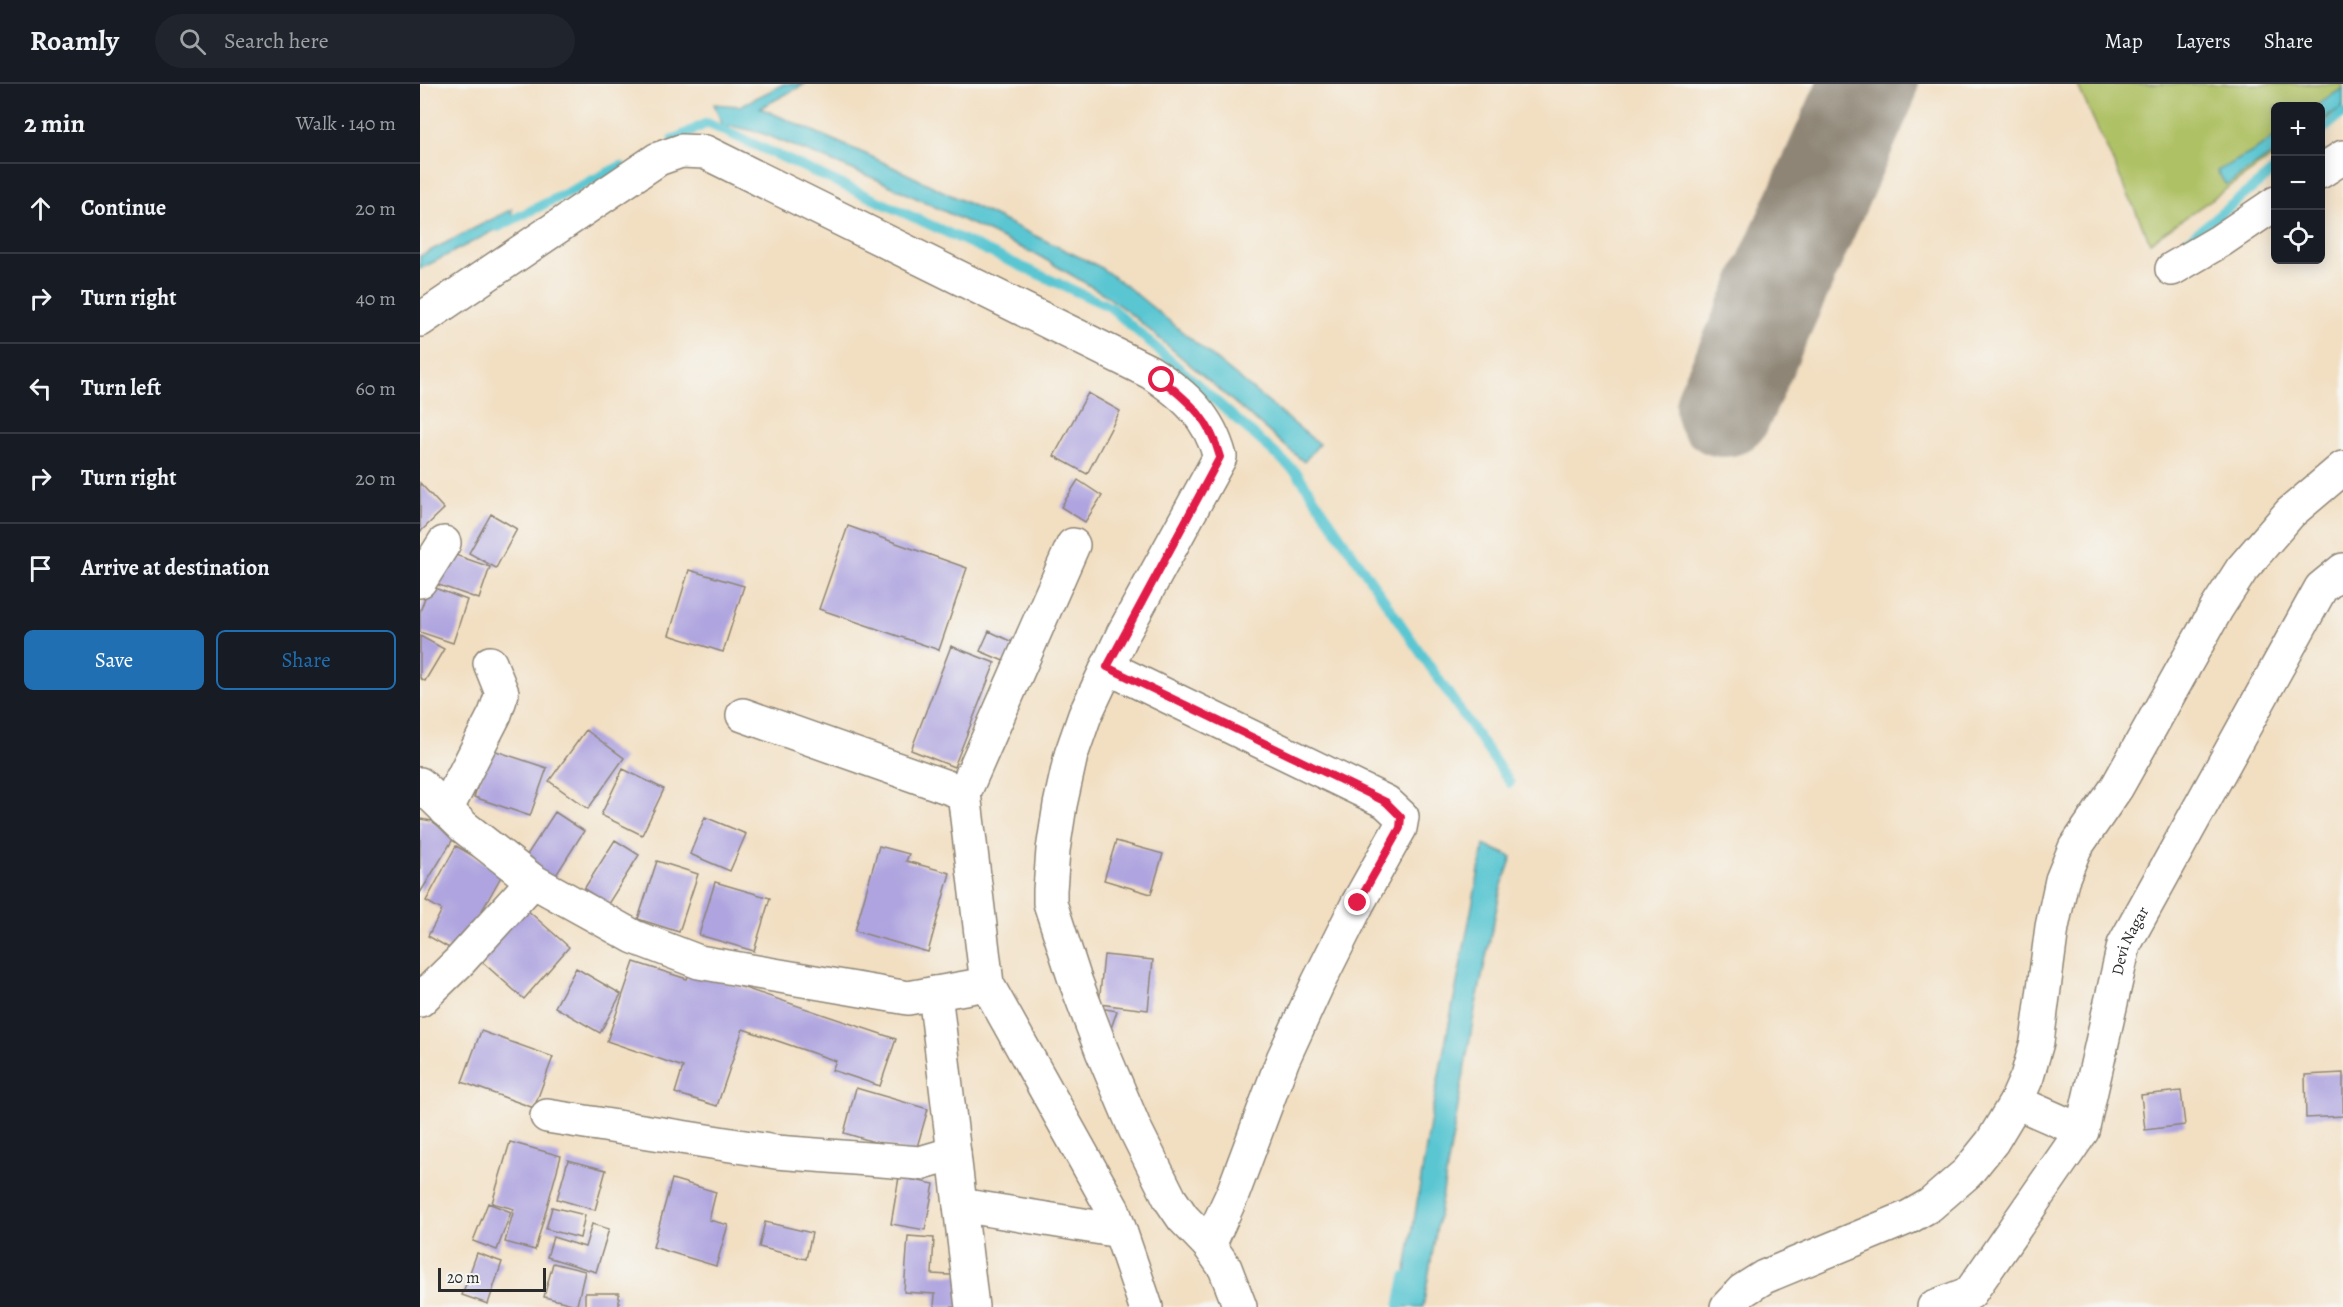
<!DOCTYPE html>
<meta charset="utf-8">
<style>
:root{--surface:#171b24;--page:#20242c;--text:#f1f3f6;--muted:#9ea1a6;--line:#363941;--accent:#1f6fb2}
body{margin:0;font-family:Alegreya,serif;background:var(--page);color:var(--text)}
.controls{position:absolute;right:18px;top:18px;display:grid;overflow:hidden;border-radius:9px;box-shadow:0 3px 15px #0003}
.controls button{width:54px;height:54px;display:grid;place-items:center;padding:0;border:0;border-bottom:2px solid var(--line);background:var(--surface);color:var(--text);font:30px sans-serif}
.scale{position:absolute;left:18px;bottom:15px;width:108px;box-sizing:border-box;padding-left:6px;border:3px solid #2b2b2b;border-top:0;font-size:16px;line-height:21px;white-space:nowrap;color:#2b2b2b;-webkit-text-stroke:4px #f6f6f2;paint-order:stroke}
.stop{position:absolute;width:18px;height:18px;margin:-14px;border:4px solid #e11d48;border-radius:50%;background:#fff}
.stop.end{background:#e11d48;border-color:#fff;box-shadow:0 2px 6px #0008}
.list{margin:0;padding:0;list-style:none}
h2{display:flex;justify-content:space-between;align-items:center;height:78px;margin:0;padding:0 24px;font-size:26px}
h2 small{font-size:20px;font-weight:400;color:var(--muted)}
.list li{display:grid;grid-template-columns:39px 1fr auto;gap:18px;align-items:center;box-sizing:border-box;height:90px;padding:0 24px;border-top:2px solid var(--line)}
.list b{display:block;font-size:22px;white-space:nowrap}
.list em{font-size:20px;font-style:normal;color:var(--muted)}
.actions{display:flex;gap:12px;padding:18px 24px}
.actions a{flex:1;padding:14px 0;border:2px solid var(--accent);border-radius:9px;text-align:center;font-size:21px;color:var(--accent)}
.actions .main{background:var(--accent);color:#fff}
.icon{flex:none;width:33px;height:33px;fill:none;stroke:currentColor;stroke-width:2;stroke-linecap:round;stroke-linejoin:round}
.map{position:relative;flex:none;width:1923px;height:1223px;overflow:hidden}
header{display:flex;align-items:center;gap:36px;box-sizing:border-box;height:84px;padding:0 30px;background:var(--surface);border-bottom:2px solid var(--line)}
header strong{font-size:28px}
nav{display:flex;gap:33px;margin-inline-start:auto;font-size:21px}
.search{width:420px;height:54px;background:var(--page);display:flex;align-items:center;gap:15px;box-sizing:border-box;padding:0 21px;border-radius:33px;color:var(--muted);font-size:22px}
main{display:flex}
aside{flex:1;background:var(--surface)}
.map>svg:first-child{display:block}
.green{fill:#afc165;stroke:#6d7648;stroke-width:1.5}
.water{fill:#5ac6d2;stroke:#42787e;stroke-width:1.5}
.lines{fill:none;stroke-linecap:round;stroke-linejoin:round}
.stream{stroke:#5ac6d2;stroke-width:10}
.taxiway{stroke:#8e8576;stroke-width:98}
.building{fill:#afa4df}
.minor-casing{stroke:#8e8576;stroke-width:36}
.minor{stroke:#fff;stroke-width:33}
.route{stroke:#e11d48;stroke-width:8}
.labels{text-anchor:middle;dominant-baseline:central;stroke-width:5;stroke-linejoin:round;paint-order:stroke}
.street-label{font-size:16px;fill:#2b2b2b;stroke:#f6f6f2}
</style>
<header>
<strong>Roamly</strong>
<div class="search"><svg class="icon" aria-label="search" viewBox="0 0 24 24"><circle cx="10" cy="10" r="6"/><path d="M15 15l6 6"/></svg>Search here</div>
<nav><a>Map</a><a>Layers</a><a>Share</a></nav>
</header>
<main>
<aside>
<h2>2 min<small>Walk · 140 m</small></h2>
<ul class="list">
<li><svg class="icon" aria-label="ahead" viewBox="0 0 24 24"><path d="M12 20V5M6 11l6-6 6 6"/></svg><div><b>Continue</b></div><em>20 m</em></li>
<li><svg class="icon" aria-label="right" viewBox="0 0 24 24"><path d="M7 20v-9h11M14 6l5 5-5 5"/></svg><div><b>Turn right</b></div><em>40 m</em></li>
<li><svg class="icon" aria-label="left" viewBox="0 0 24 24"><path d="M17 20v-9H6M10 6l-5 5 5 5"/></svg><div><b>Turn left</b></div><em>60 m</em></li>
<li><svg class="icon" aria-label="right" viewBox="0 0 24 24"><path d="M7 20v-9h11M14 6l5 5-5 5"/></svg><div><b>Turn right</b></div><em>20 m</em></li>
<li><svg class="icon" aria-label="arrive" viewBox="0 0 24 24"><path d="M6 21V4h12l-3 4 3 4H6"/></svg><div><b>Arrive at destination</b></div></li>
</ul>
<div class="actions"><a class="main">Save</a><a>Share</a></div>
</aside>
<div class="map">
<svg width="1923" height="1223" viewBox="0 0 1923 1223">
<rect width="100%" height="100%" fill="#f6f6f2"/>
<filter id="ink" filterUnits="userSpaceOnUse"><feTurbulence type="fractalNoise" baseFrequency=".0167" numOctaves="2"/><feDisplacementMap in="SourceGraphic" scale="12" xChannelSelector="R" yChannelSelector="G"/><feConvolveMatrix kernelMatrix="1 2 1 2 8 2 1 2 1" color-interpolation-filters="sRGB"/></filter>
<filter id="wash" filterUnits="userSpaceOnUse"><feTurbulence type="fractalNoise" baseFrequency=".008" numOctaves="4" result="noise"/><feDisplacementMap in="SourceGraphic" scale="24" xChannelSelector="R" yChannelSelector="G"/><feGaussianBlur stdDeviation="1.35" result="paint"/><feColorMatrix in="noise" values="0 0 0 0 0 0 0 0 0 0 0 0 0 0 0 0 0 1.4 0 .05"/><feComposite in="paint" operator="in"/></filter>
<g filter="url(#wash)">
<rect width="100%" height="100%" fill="#f2dfc2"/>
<path class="green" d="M 1657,0 L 1923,0 L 1923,23 L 1901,39 L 1900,22 L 1856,22 L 1855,71 L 1730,158 Z"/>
<path class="water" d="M 364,0 L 385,0 L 340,24 L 450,72 L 678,182 L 704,200 L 899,360 L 884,378 L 713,232 L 684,210 L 621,173 L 458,96 L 339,48 L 311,42 L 304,45 L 294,20 L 320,22 Z
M 1923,4 L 1923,22 L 1901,37 L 1900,22 L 1896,22 Z
M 1855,52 L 1855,68 L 1806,101 L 1797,87 L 1836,66 Z
M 92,125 L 91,138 L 0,185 L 0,172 Z
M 1064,761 L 1092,773 L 1081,804 L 1055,925 L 1003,1223 L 980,1223 L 1012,1027 Z"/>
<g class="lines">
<path class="stream" d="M 1900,48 L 1923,29
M 253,56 L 287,39 L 690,223 L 877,389 L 1090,699
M 78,143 L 201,82
M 1756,166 L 1856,85
M 979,1223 L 985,1193"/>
<path class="taxiway" d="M 1304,324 L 1449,0"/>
</g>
<g id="blocks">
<path class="building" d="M 668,309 L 700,327 L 667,390 L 634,372 Z
M 658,396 L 682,412 L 665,438 L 641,423 Z
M 0,399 L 24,425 L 0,448 Z
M 71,430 L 97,445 L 76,484 L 49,469 Z
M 428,442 L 547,484 L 519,566 L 399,525 Z
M 27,468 L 70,483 L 59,515 L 16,500 Z
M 269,486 L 324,502 L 303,568 L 249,551 Z
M 9,502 L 47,516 L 33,559 L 0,548 L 0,528 Z
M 569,547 L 601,562 L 593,581 L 560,567 Z
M 0,552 L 24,565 L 5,597 L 0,594 Z
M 531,562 L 575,579 L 534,683 L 491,666 Z
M 166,646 L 204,674 L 168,725 L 129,697 Z
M 70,665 L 127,684 L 110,732 L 54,713 Z
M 203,685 L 244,705 L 222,751 L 181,731 Z
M 135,728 L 164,747 L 133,796 L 103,777 Z
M 285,733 L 326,750 L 310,787 L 270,770 Z
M 0,735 L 12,737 L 34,751 L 32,757 L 0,809 Z
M 195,756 L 219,771 L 188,820 L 164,805 Z
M 696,757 L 743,770 L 731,810 L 684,796 Z
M 36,762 L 83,789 L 38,869 L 8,852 L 22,826 L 6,817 Z
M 459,762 L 489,770 L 486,777 L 530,789 L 508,868 L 435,847 Z
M 237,777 L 278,790 L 259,848 L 218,835 Z
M 295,798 L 350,814 L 334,867 L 279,851 Z
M 97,817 L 149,863 L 104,915 L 52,869 Z
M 684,871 L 733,876 L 728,926 L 679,920 Z
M 214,878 L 267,895 L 271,886 L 476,955 L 460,1002 L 412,986 L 416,977 L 323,945 L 297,1022 L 255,1009 L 263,983 L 187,957 Z
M 156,884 L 201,910 L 180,949 L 135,923 Z
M 680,924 L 697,927 L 689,950 Z
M 61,947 L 133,973 L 114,1024 L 42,998 Z
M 1923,989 L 1923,1032 L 1886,1034 L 1885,991 Z
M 436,1004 L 508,1025 L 495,1070 L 424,1049 Z
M 1761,1007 L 1765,1041 L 1725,1046 L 1721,1011 Z
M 90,1058 L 141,1072 L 115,1166 L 85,1158 L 94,1125 L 72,1119 Z
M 148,1076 L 186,1086 L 175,1126 L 137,1115 Z
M 479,1093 L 514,1100 L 505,1146 L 471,1140 Z
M 252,1095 L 296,1108 L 289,1136 L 308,1141 L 296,1182 L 233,1163 Z
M 68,1119 L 91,1128 L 77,1166 L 53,1157 Z
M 132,1123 L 165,1131 L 160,1154 L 126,1145 Z
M 345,1138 L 392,1149 L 386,1175 L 339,1163 Z
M 172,1140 L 189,1145 L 176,1188 L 127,1173 L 133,1153 L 165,1163 Z
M 488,1152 L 514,1154 L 512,1190 L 547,1192 L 545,1223 L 514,1223 L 515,1210 L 484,1208 Z
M 57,1169 L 82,1178 L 68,1220 L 42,1211 Z
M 133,1179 L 165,1187 L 157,1221 L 124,1213 Z
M 165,1209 L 199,1209 L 199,1223 L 165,1223 Z"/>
</g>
</g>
<g filter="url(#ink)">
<use href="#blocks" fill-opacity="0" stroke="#8e8576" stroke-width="1.5"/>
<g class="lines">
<g class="minor-casing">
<g id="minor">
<path d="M 1900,88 L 1923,73"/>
<path d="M 1752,185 L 1800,157 L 1856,119"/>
<path d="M 0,236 L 238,75 L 261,67 L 285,68 L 730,288 C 765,311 789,332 800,373 L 703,550 L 665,631 L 651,671 L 640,721 L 633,766 L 630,806 L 630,819 L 654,893 L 682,967 L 715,1045 L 750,1115 L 763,1134 L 789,1161 L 805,1184 L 820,1223"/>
<path d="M 653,461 L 544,709 L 567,900 L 693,1126 L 726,1223"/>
<path d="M 0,497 L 24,459"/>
<path d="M 687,583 L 966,718 L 982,733 L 980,744 L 938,819 L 898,899 L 863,975 L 813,1109 L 789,1161"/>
<path d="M 323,631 L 544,709"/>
<path d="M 0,700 L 44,743 L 113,797 L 214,853 L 279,878 L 488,914 L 567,900"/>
<path d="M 26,726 L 75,630 L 82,609 L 70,579"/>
<path d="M 515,909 L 552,1223"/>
<path d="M 0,916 L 40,877 L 113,797"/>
<path d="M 1596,1018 L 1662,1047"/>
<path d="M 127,1032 L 356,1068 L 500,1079 L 534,1069"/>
<path d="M 540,1121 L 700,1147"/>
<path d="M 1307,1223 L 1322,1207 L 1344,1193 L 1489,1133 L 1510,1121 L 1547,1089 L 1572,1058 L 1596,1018 L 1607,993 L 1617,958 L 1632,843 L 1642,796 L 1655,764 L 1697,703 L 1797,524 L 1822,485 L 1870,429 L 1923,384"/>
<path id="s1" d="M 1514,1223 L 1550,1209 L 1662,1047 L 1704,861 L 1901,504 L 1923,486"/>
</g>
</g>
<use href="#minor" class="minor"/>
</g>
</g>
<g class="lines" filter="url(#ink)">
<path class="route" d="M 742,296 C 771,319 790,336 800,373 L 687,583 L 966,718 L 981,733 L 980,744 L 938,819"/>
</g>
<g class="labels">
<g class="street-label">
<text stroke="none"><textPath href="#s1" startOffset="432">Devi Nagar</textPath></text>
</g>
</g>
</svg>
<div class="controls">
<button>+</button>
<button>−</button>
<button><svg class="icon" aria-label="locate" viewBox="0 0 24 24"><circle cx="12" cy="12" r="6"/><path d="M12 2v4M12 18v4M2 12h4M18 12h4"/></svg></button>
</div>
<div class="scale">20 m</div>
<div class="stop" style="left:742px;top:296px"></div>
<div class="stop end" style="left:938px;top:819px"></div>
</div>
</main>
